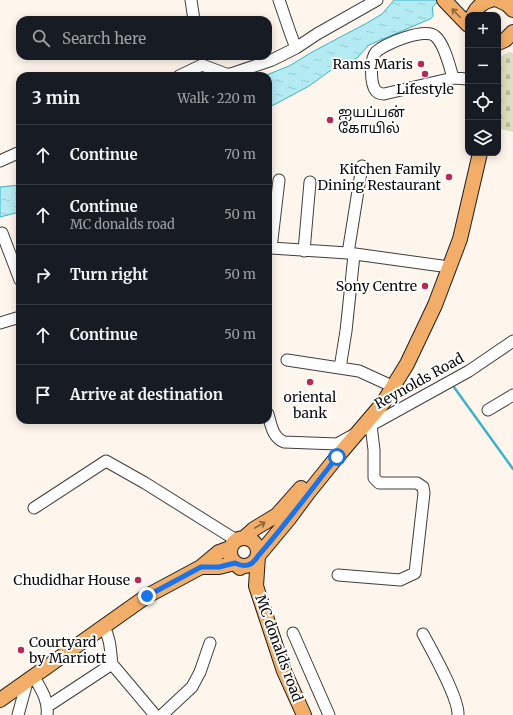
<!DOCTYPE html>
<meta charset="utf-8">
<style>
:root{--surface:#171b24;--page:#20242c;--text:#f1f3f6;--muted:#9ea1a6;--line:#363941}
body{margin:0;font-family:Merriweather,"Noto Sans Tamil",serif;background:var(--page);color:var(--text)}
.controls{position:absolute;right:12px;top:12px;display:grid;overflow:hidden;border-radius:8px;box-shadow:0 2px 10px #0003}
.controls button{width:36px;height:36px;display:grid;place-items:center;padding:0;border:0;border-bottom:1px solid var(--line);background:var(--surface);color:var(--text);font:20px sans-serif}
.stop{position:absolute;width:12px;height:12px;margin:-9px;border:3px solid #1a73e8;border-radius:50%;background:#fff}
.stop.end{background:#1a73e8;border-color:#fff;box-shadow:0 1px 4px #0008}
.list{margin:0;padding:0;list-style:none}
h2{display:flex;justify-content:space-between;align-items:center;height:52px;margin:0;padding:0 16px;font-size:17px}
h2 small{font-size:13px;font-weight:400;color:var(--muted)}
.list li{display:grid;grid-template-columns:26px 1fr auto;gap:12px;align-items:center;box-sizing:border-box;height:60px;padding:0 16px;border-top:1px solid var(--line)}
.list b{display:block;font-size:15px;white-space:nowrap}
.list p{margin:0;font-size:13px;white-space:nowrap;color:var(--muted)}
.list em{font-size:13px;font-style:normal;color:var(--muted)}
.icon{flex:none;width:22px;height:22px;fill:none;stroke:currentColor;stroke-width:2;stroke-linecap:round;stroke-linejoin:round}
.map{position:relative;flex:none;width:513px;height:715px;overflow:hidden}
.search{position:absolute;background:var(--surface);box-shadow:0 2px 10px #0003;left:16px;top:16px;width:256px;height:44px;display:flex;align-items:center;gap:10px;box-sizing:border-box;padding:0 14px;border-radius:12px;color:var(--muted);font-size:15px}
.panel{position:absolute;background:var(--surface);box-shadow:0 2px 10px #0003;left:16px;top:72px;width:256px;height:352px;border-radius:12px}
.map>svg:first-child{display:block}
.cemetery{fill:url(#cemetery-stones)}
.water{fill:url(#water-ripples);stroke:#3eb2c7}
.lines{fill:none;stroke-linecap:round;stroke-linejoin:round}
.stream{stroke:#3eb2c7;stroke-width:2.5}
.minor-casing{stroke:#3f3f3f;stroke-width:13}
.major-casing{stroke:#1d1d1d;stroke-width:16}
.minor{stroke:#fff;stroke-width:11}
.major{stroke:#f2ae68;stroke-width:14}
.oneway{stroke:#8a653f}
.route{stroke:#1a73e8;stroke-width:5}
.poi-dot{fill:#b62b54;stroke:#fff;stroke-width:1.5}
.labels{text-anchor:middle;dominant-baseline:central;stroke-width:4;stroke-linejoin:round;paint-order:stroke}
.poi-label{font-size:14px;fill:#0c0c0c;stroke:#fff;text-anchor:end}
.street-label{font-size:14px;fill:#0c0c0c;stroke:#fff}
</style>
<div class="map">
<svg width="513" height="715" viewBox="0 0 513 715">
<defs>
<pattern id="cemetery-stones" width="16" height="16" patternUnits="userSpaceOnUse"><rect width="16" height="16" fill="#dcdebf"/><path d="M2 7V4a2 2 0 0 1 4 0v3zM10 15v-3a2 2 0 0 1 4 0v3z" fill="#bcbda3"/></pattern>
<pattern id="water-ripples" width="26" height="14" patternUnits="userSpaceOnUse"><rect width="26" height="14" fill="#b4ebf3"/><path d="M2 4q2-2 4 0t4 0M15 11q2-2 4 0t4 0" fill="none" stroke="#9ac8cf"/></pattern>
</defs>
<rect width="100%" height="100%" fill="#fef6ec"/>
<path class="cemetery" d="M 509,52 L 513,53 L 513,132 L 498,128 L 498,58 Z"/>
<path class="water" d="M 394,0 L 438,0 L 438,2 C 430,8 433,7 433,16 L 430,19 L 369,45 L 357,58 L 334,68 L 309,86 L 268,108 L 268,76 L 264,76 L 289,66 L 314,51 L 367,23 L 382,14 Z
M 20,185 L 20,212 L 0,217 L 0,187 Z"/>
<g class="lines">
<path class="stream" d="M 451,383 L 513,469"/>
<g class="minor-casing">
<path id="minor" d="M 191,0 L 194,20
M 279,0 L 291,35 L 296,48
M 179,76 L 202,65 L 226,74 L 231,74 L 272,60 L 296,48 L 317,34 L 377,0
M 453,78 C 450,67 444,43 435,36 C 425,27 384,44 376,52 C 370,59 370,84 376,91 C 378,93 381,94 384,94 L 453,78 L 468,79
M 0,161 L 20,152
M 279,180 L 271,248 L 348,253 L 442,266
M 2,233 L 20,280
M 304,251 L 310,182
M 348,253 L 362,166
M 0,323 L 20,317
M 287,360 L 359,371 L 394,387
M 340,368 L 346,331 L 354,255
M 488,410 L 513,395
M 268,414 C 271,424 272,437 284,442 L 337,444 L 469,371 L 513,341
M 34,508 L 106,461 L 145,483 L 236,540
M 338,575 L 400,580 L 415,573 L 424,493 L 423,487 L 417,483 L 379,483 L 374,478 L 374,450 L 371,425
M 104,627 C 111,641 110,649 112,664
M 293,633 L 329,715
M 423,634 C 432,651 459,698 458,715
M 34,677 C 41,689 49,701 47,715
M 48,706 L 112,664 L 155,715
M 18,715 L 27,682
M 162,715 L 192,687 L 200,672 L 210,643"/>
</g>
<g class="major-casing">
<path id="major" d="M 444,0 L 468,25
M 498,0 L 507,4 L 513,10
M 473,15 C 477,7 482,2 491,0
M 498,43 L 505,40 L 513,32
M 245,537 L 254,529 L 277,515 L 301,488
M230 552a14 14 0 1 1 28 0a14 14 0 1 1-28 0Z
M 201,567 L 219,567 L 235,563 L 240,568
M 0,700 L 147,596 L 201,567 L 219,552 L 230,548
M 304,715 L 284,671 L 256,586 L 258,556 L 288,520 L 308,493 L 337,457 L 383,403 L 407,364 L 435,305 L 460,239 L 480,153"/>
</g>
<use href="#minor" class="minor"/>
<use href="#major" class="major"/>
</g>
<defs><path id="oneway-shaft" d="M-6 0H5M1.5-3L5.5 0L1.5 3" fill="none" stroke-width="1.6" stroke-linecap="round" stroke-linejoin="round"/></defs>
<g class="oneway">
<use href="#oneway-shaft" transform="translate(456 13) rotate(-134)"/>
<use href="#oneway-shaft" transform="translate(260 525) rotate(-30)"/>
</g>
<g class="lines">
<path class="route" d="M 147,596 L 201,567 L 219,567 L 235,563 C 245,568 253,565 258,556 C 286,524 311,490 337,457"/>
</g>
<g class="poi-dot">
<circle cx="421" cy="64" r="4"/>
<circle cx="425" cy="74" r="4"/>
<circle cx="330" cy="120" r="4"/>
<circle cx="449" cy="177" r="4"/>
<circle cx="425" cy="286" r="4"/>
<circle cx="310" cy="382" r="4"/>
<circle cx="138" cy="580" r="4"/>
<circle cx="21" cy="650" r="4"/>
</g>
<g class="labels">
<g class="poi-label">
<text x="413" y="64">Rams Maris</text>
<text x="425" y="89" text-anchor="middle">Lifestyle</text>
<text x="338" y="112" text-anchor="start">ஐயப்பன்<tspan x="338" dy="16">கோயில்</tspan></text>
<text x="441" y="169">Kitchen Family<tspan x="441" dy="16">Dining Restaurant</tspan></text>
<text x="417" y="286">Sony Centre</text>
<text x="310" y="397" text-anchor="middle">oriental<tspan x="310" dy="16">bank</tspan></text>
<text x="130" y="580">Chudidhar House</text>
<text x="29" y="642" text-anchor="start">Courtyard<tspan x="29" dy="16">by Marriott</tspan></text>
</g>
<g class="street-label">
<text transform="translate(419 381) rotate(-29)">Reynolds Road</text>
<text transform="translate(279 648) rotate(70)">MC donalds road</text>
</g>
</g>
</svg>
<div class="controls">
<button>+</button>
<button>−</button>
<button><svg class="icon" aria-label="locate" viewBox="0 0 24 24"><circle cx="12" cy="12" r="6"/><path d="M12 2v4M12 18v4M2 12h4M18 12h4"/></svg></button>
<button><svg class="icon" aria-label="layers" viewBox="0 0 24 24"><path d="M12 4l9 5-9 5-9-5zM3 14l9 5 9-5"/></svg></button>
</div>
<div class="stop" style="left:337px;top:457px"></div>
<div class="stop end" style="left:147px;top:596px"></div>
<div class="search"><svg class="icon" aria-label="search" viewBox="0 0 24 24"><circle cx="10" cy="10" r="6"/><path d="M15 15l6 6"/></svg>Search here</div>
<section class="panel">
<h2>3 min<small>Walk · 220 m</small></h2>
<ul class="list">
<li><svg class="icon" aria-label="ahead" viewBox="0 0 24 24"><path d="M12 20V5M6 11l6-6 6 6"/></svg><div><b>Continue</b></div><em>70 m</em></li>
<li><svg class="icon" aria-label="ahead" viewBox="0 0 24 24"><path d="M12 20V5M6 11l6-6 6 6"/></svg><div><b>Continue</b><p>MC donalds road</p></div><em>50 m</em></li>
<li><svg class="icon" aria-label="right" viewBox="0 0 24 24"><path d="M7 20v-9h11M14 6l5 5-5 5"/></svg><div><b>Turn right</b></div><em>50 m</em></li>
<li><svg class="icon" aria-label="ahead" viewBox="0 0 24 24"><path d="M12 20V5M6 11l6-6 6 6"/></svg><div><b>Continue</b></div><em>50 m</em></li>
<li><svg class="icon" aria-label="arrive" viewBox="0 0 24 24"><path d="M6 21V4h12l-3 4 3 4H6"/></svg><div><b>Arrive at destination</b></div></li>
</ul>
</section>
</div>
